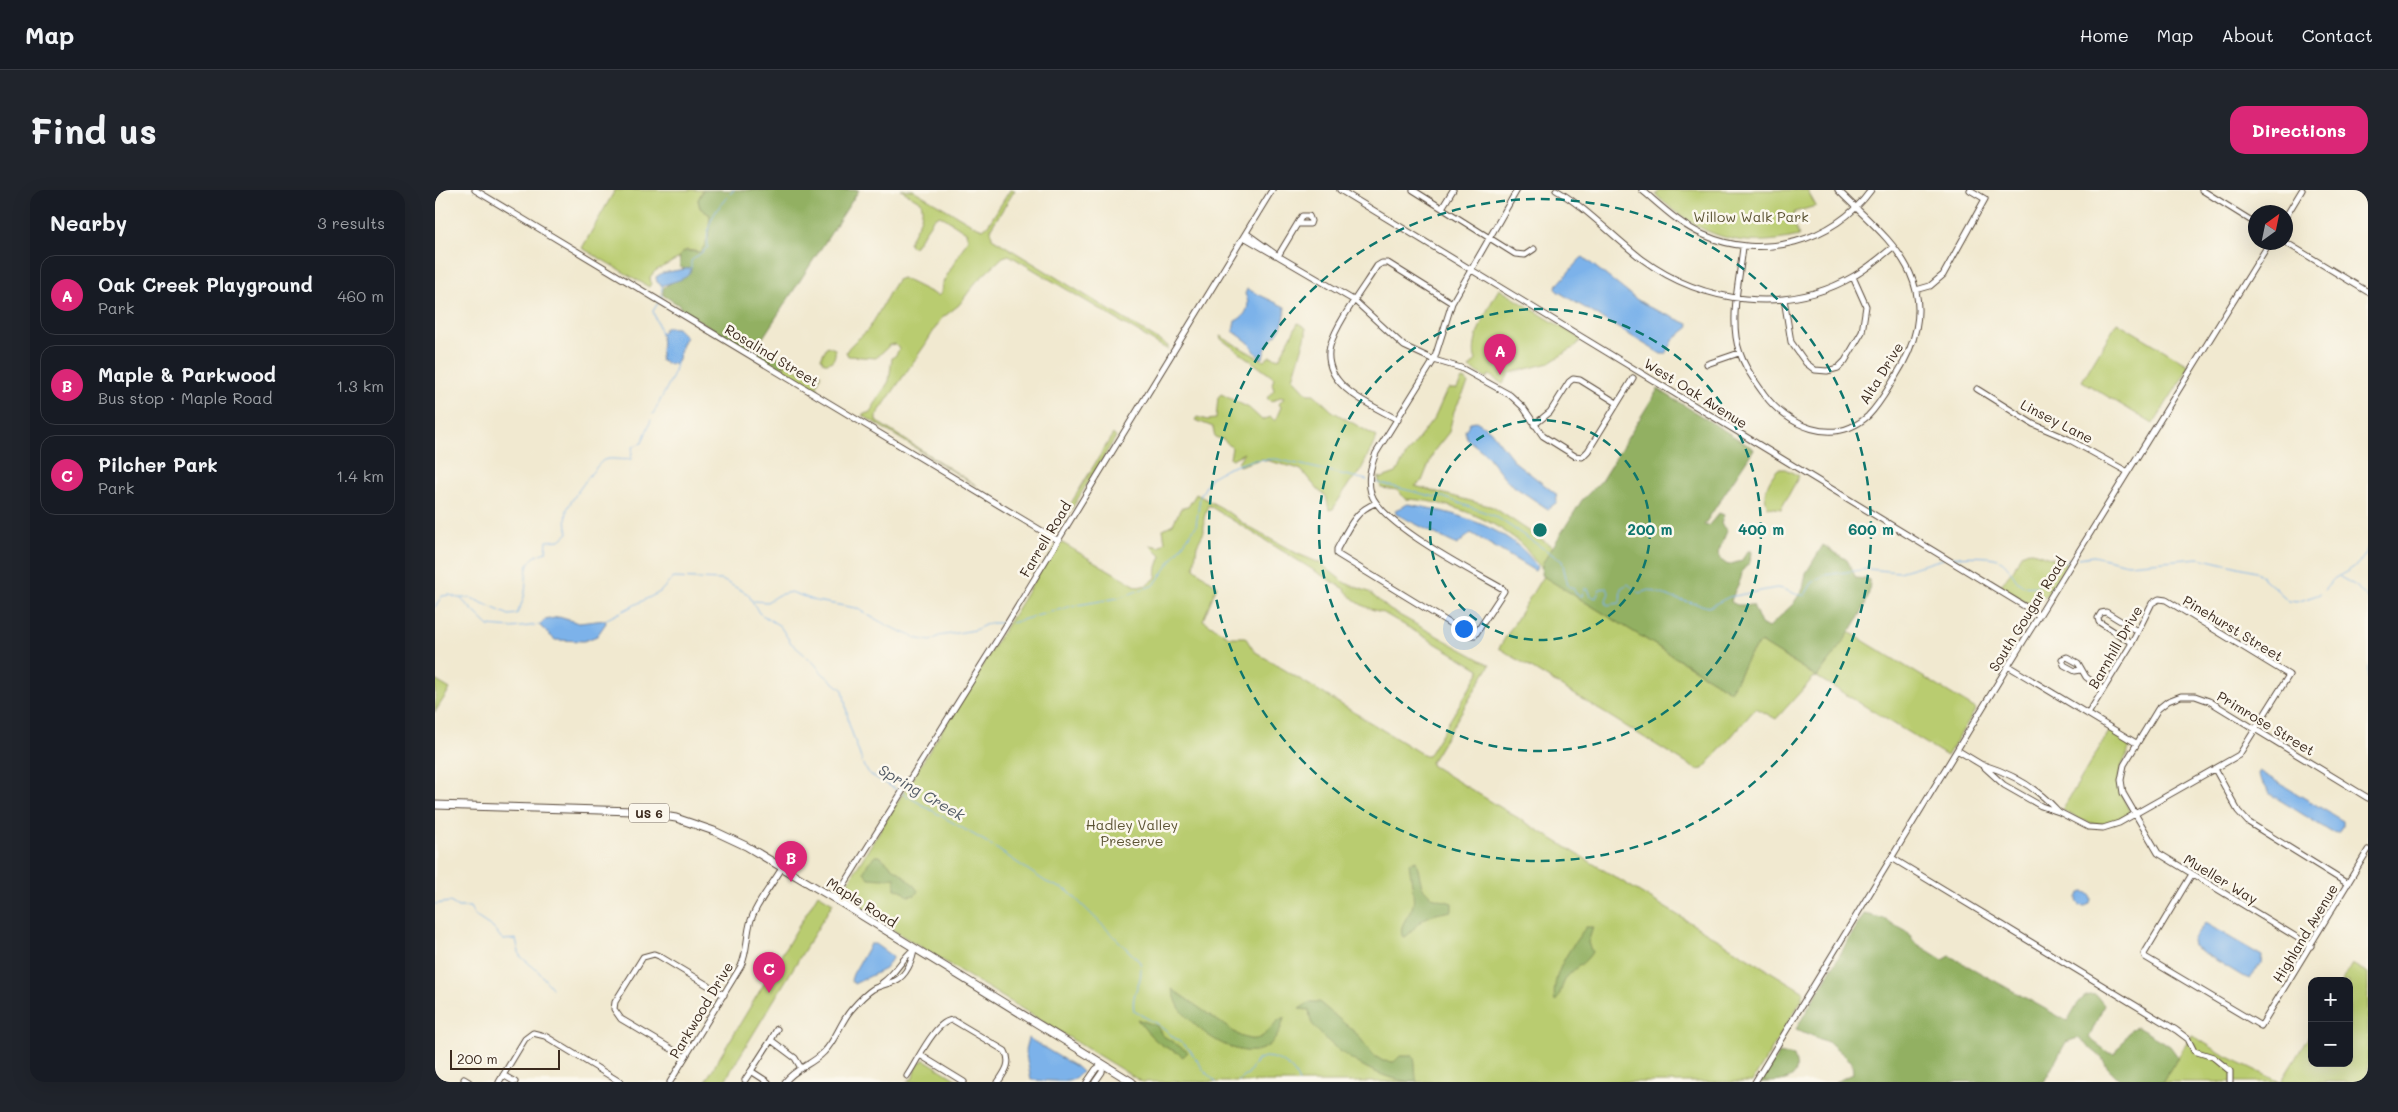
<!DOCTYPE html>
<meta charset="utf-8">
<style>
:root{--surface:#171b24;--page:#20242c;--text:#f1f3f6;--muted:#9ea1a6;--line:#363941;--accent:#db2777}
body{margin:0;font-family:Mali,sans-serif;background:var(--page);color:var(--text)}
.controls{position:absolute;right:15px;bottom:15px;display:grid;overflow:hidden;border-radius:10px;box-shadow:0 5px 20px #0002}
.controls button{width:45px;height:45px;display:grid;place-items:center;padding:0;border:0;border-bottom:1px solid var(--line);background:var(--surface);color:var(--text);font:25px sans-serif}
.compass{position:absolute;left:1813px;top:15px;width:45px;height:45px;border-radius:50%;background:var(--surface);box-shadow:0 5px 20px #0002;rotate:33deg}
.scale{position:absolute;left:15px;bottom:12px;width:110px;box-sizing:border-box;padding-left:5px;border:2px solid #3b2a1e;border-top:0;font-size:14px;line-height:18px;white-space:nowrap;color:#3b2a1e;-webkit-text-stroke:4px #fbf7ec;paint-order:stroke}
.you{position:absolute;left:1028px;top:438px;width:18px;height:18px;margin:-12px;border:4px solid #fff;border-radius:50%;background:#1a73e8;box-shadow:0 0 0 8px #1a73e833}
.badge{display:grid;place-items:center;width:32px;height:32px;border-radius:50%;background:var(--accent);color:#fff;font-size:16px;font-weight:700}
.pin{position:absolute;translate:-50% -41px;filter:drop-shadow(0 1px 2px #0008)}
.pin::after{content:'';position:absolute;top:26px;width:18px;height:15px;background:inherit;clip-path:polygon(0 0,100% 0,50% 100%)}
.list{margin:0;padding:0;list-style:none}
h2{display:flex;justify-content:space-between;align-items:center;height:65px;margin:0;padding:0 20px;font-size:21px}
h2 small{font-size:16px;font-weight:400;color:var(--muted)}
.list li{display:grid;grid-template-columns:32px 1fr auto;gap:15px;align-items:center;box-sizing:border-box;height:80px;margin:0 10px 10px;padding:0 10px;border:1px solid var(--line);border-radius:15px}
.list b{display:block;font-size:19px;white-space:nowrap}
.list p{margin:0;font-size:16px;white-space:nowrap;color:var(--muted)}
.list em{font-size:16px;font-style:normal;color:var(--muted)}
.map{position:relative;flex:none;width:1933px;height:892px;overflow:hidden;border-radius:15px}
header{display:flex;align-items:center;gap:30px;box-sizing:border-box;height:70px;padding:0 25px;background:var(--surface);border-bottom:1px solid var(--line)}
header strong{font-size:24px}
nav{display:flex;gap:28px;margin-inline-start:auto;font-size:18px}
.intro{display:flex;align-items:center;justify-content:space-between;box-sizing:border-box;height:120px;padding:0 30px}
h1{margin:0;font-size:35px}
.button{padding:12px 22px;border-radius:15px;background:var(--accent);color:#fff;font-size:18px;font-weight:700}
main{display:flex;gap:30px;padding:0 30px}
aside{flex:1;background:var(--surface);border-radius:15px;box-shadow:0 5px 20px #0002}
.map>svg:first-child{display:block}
.green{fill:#b9cc6f;stroke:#7a7b46;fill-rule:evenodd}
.forest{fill:#92b062;stroke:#666d40}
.water{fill:#7bb2ea;stroke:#5b6e84}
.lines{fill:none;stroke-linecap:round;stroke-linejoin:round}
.stream{stroke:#7bb2ea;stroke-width:1}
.minor-casing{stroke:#564739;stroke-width:7}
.major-casing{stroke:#564739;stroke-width:9}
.minor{stroke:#fff;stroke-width:5}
.major{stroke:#fff;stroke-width:7}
.ring{fill:none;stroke:#0f766e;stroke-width:2.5;stroke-dasharray:9 6}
.labels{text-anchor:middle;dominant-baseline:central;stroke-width:5;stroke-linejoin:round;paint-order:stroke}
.shield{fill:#fbf7ec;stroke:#75685c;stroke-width:1}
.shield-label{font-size:12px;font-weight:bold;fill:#3b2a1e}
.park-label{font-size:14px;fill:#5a5232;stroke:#fbf7ec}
.street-label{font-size:14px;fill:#3b2a1e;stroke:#fbf7ec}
.water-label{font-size:15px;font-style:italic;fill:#515a65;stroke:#fbf7ec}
.centre{fill:#0f766e;stroke:#fbf7ec;stroke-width:2.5}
.ring-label{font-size:15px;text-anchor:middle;font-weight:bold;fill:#0f766e;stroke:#fbf7ec;stroke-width:5;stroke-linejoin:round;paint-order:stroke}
</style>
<header>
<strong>Map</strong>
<nav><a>Home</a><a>Map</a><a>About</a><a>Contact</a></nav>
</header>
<div class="intro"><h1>Find us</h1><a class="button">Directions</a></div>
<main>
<aside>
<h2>Nearby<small>3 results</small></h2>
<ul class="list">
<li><span class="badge">A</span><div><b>Oak Creek Playground</b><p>Park</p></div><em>460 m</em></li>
<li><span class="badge">B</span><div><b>Maple &amp; Parkwood</b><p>Bus stop · Maple Road</p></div><em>1.3 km</em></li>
<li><span class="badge">C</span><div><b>Pilcher Park</b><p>Park</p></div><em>1.4 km</em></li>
</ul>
</aside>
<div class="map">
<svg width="1933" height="892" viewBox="0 0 1933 892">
<rect width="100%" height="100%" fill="#fbf7ec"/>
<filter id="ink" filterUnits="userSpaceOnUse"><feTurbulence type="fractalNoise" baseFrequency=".02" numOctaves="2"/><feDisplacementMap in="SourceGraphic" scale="10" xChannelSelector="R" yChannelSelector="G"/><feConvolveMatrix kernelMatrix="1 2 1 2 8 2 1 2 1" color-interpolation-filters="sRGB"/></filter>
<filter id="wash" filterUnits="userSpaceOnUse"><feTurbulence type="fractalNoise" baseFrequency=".0096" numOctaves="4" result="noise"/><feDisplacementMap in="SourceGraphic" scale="20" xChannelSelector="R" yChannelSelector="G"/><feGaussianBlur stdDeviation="1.12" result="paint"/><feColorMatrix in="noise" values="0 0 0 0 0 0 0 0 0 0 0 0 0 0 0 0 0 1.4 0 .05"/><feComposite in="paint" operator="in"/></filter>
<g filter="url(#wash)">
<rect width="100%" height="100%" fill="#f1e9d0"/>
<path class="green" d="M 180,0 L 268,0 L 263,10 L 265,18 L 275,25 C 276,39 275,51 266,62 L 251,60 L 244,68 L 220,81 L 215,87 L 216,94 L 214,97 L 147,58 Z
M 466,0 L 478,0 L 540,36 L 548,39 L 553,35 L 575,0 L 580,0 L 556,38 L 557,48 L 733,156 L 733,160 L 584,71 L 574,65 L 568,67 L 541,92 L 524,115 L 506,129 L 490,155 L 441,226 L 441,231 L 542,296 L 427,225 L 435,222 L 454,191 L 457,168 L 461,165 L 464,159 L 460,154 L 455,155 L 441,168 L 413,166 L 411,162 C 416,152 428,147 435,137 C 445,122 452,105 462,90 L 467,88 L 503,106 L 506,103 L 507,94 L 533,49 L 531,42 L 505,25 L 499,28 L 480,56 L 477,57 L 474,54 C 478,39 491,28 486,12 Z
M 1225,0 L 1372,0 L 1381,16 L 1360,22 L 1357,27 L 1364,46 C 1303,60 1267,47 1221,5 Z
M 1064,99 L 1146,149 L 1141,156 L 1114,173 L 1075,183 L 1068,194 L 1054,185 L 1052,188 L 1034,178 L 1041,170 C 1033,153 1055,114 1064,99 Z
M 1682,132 L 1755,176 L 1718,234 L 1647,191 Z
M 863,133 L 871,138 L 871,145 L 858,188 L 873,204 L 879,204 L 897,221 L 942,247 L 924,284 L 915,292 L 898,319 L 894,320 L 891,306 L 884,301 L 866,280 L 858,277 L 826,269 L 804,276 L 803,272 L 809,263 L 797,269 L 795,268 L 797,258 L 789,250 L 780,247 L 778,237 L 760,230 L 762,227 L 772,230 L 781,229 L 783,207 L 786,204 L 814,218 L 827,230 L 836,227 L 840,231 L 846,217 L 844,214 L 849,208 L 845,207 L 836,212 L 832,208 L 839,200 L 837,194 L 839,188 L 786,149 L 785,146 L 829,171 L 835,166 L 844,169 Z
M 392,156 L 400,159 C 401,167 398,174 389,173 L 386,168 Z
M 350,173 L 365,181 L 375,177 L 386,184 L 382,196 L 384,201 L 348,180 Z
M 1027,189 L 1031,190 L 1033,194 L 1019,221 L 1014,242 L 999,261 L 987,291 L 980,296 L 1058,317 L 1118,357 L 1107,378 C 1098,371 1093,359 1084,352 C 1055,327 1008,310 970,309 L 963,300 L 946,298 L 943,287 L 947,288 L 961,283 L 972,264 L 1000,227 L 1011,202 L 1014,199 L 1022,199 Z
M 678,244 L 681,247 L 628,333 L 624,333 Z
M 1343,279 L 1350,279 L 1364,286 L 1346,319 L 1333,317 C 1326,304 1334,289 1343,279 Z
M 761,304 L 787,318 L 815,338 L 863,364 L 885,373 L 910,393 L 934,402 L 955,420 L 1055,475 L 996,572 L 996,575 L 1369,802 L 1366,807 L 1368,808 L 1317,892 L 707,892 L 407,709 L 407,702 L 624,351 L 703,397 L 712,395 L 721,388 L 722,377 L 726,366 L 715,355 L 725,357 L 730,352 L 728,339 L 738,334 L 746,318 L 753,317 ZM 773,315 L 909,399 C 921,413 929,418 947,422 L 1044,479 L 1045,481 L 993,566 L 990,566 L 819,461 L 810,447 L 794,447 L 768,430 L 782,396 L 759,378 L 762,355 L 769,342 L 769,328 Z
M 1594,361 L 1632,373 C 1619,394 1609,425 1580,408 C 1575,404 1568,402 1565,396 L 1579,379 L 1586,364 Z
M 1108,386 L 1295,501 C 1306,485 1311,465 1326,452 L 1382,487 L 1414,442 L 1541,519 L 1512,566 L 1382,487 L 1378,488 L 1341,529 L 1321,518 L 1268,579 L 1262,580 L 1064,458 Z
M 0,490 L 15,499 L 0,522 Z
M 1675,540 L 1696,554 C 1690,572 1679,584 1686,604 C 1689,611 1693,616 1695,623 C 1673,644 1650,633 1627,620 Z
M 383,704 L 398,713 L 289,892 L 270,892 Z
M 1917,774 L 1933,783 L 1933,892 L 1846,892 L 1877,841 L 1877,873 L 1914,873 L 1914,791 L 1907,791 Z
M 1757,845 L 1787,864 L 1845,892 L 1727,892 Z
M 488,870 L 490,870 L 525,892 L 471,892 L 478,888 L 480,879 Z"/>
<path class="forest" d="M 268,0 L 424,0 L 327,149 L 327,154 L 350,173 L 347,177 L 338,175 L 247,120 L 244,115 L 228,105 L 228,98 L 255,81 L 245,77 C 242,56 252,62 266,62 L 273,48 L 275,25 L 265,18 L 263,10 Z
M 1223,199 L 1319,259 L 1269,335 L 1273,336 L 1284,323 L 1289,325 L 1286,334 L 1292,341 L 1283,363 L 1287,371 L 1293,375 L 1306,371 L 1313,361 L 1316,361 L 1315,372 L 1307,381 C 1307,392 1298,401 1296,412 L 1302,415 L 1318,415 L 1326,434 L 1333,438 L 1358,414 L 1368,399 L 1371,383 L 1388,355 L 1412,370 L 1421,388 L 1434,389 C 1441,416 1397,465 1382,487 L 1326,452 C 1311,464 1306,485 1295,501 L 1106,385 L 1107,374 L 1147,310 L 1166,291 Z
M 440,666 L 445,666 C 458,679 473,686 483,701 L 480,705 L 473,706 L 466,700 L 460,699 L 460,687 L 448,689 L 434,688 L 429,682 L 433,673 Z
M 981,670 L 987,697 L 997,707 L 1017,713 L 1017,721 C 1005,723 991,725 983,734 C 977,739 976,745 968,747 C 962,736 975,726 978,715 C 980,709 975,682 974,673 Z
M 1429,724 L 1447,728 L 1474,743 L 1479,752 L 1508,770 L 1515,766 L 1632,831 C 1640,820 1645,802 1661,805 L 1669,815 L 1654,848 L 1674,863 L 1680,864 L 1696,839 L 1702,837 L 1735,856 L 1743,867 L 1727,892 L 1687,892 L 1673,878 L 1666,867 L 1643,848 L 1631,852 L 1609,892 L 1400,892 L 1418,884 L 1417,872 L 1395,853 L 1361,839 Z
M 1151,737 L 1158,737 L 1153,753 L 1157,762 C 1151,773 1140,777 1132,787 C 1126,795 1126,806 1120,812 C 1115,785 1136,757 1151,737 Z
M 737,799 L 805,846 C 831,857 830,837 849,827 C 836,890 772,853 746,820 C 742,815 740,806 737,799 Z
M 875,812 L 884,812 L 922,844 L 938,865 L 948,871 L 959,872 L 965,866 L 978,866 C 982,875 979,883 982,892 C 946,892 901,864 878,835 C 875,832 875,825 874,820 L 864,819 Z
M 702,829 L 722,836 L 727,845 L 753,862 L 748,867 C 741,860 731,859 724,853 C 715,846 708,837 702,829 Z
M 1344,863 L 1359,866 C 1369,892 1346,892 1325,892 Z"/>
<path class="water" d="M 1148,67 L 1198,107 L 1214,117 L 1253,134 L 1254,137 L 1239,149 L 1231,164 L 1226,164 L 1122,101 L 1121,96 C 1129,89 1143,69 1148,67 Z
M 256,78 C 256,90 237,91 227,96 L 222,92 L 221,87 L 227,83 Z
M 812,99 L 850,117 C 852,143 831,148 828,168 L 824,167 L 813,152 L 798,141 L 800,131 C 812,126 816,115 810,104 Z
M 231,137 L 242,138 L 251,147 C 244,156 246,164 241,173 L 234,174 L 226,171 C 225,162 228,154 226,144 Z
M 1041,231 L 1055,240 L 1080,272 L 1121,304 L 1122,312 L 1113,319 L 1074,293 L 1051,264 L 1032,249 L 1030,241 L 1035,232 Z
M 973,314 C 1017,322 1077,337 1102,377 L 1100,381 L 1036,343 L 1022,355 L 961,324 L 960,320 Z
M 124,427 L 144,433 L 170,430 L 171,433 L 162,446 L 149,451 L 120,450 L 104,435 L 110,430 Z
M 1824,581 L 1908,631 L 1908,636 L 1904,643 L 1896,642 L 1835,604 L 1823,585 Z
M1642 709a7 7 0 1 1 14 0a7 7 0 1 1-14 0Z
M 1770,733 L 1827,766 L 1826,773 L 1815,789 L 1807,786 L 1758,756 L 1757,750 Z
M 435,754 L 440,754 L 458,767 L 450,779 L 419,794 L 416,790 L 418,784 Z
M 593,848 L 643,878 L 647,882 C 643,886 639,890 633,891 C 631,892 599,890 596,890 L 590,860 Z"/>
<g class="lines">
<path class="stream" d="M 256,78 L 256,71 L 273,57 C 269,33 283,16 299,0
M 226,109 L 227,96
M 223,113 L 218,121 L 226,144
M 218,224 L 238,186 L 241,173
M 936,291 L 1000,307 L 1005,306 L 1060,326 L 1127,371 L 1133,396 L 1138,398 L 1141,404 L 1147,406 L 1149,399 L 1153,399 L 1156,406 L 1161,408 L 1165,399 L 1172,398 L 1174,403 L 1171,410 L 1172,415 L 1185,413 L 1186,398 L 1193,394 L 1204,403 L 1215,400 L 1241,409 L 1274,417 L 1294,407 L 1341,398 C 1351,398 1359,406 1370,405 L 1377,393 L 1390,385 L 1433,379 L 1464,382 L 1508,369
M 1514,368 C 1525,366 1556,365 1565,370 C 1581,379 1577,403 1604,395 C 1613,377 1614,374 1635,370
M 1643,368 L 1658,366 L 1693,374 L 1764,368 L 1821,381 L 1854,411 L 1862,412 L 1885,404
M 1905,387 L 1921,396 L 1933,409
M 1889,400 C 1893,397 1896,391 1900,388 C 1913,381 1929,374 1933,357
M 26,409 L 54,436 L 76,438 L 104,435
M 319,411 L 332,412 L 343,405 L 356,402 L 381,411 L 421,418 L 453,436 L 484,449 L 496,451 L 504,446 L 540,440 L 554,433 L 569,433
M 0,417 L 7,406 L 15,405 L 23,408 L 36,408 L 74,425 L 82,424 C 85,417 89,410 90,402 C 93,383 86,369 111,362 L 112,351 L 125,350 L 133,343 C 131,336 131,328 132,320 C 133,314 163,272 169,270 C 178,267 186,271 196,269 L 198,256 L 207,253 L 216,230
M 170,430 L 225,402 L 238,388 L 287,390 L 313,404 L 324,423 L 345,436 L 356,453 L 379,473 L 387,483 L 408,500 L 414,534 L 429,577 L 436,585 L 464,601
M 576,433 L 637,416 L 683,408 L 719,395 L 761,336 L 765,307 L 775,288 L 791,279 L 817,270 L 841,269 L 932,290
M 1933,477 L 1933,488
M 467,603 L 553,653 L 611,692 L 633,701 L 705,772 C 710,793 695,800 699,821 L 722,834 L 755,860 L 770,882 L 781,892
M 0,714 L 15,712 L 23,717 L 35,717 L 40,726 L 58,738 L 68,750 L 81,749 L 85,766 L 103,781 L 117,798
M 803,892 L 813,884 L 822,870 L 830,867 C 846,868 859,877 864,892"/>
</g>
</g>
<g filter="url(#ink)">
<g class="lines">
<g class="minor-casing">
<path id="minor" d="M 40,0 L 622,350
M 905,0 L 1604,425
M 978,0 L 1080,64 L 1090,65 L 1099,59
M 1121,0 C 1153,19 1178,47 1207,69 C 1268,114 1352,125 1419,86 C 1433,78 1446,67 1458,57
M 1207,0 C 1226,16 1245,35 1269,45 C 1326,71 1399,52 1436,0
M 1767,0 L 1820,33
M 1007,18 L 1018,0
M 1850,28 L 1867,0
M 811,43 L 843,66 L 920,111 L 969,156 L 999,170 L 1026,178 L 1075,205 L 1088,217 L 1108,246 L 1140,266 L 1147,267 L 1153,261 L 1198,188
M 809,47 L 840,65
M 1850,52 L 1933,102
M 1308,57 C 1305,86 1297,118 1301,147 C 1304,169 1316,186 1329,204 C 1352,236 1398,257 1433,226 C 1444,215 1451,202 1459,189 C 1480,156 1492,121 1475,83 C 1460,50 1427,25 1403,0
M 843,66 L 867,26 L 874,26 L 876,31 L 875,34 L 864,34
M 1481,100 L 1495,96 L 1508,85 L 1550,9 L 1535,0
M 1349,109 L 1356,152 L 1371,173 L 1380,180 L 1392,181 L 1403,178 L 1410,171 L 1427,142 L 1431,116 L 1418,87
M 1272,174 L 1304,163
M 1542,199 L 1598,234 L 1633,249 L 1693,282
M 963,230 C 944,219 915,207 902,189 C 895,180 892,167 895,156 C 902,132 928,98 942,76 L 947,73 L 953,73 L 1017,113
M 1099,235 L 1115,222 L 1134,192 L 1138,189 L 1145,190 L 1182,213
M 941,313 C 920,320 912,341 902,359 L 902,364 L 1034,445 L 1040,445 L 1069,401 L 1068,399 C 1037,381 946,335 936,303 C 932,289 936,276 941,263 L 999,170 L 1017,113 L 1082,0
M 1697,453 L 1664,432 L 1663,428 L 1666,423 L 1671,422 L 1702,441
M 1573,476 L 1701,553
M 1646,480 L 1640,481 L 1629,475 L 1627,469 L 1632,467 L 1643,473 L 1651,487 L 1668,500
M 1522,560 L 1547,575 L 1569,595 L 1606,616 L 1624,622 L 1653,637 L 1668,638 L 1684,633 L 1804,565 L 1854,485 L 1731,410 L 1724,409 L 1717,413 L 1697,453 L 1653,524
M 1549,575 C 1578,584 1603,599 1623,621
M 1780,579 L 1803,621 L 1813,632 L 1913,694
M 1457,668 L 1741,840 L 1753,849 L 1759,861 L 1778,867 L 1795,881 L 1795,892
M 1757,684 L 1709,764 L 1710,767 L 1826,836 L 1933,660
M 400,709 L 567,442 L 837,0
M 1876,756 L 1723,663 L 1688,603 L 1686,590 L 1689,575 L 1723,519 L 1733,511 L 1746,506 L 1760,506 L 1774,511 L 1933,608
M 447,793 C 461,784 466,769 479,759
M 336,850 L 342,839
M 485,865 L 529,892
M 250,867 L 186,829 L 179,819 L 180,812 L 208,767 L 219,764 L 224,766 L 289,805
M 68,885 L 80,892
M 472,886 C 482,872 500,830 518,830 L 570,861 C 577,873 570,882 563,892
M 29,889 L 34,892
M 310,890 L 316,881
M 64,892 L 90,849 L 98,843 L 110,846 L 185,892
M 235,892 L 306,776 C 313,761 311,745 316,730 C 322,712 337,695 347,678
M 333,892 L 316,881 L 336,850 L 360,868 L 366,878
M 350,892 C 360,878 377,875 389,862 C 401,850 405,833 416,820 C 422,813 430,804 438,799 C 445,795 453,794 460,791 C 471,786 478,770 479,759
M 652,892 L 661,879 L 668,874
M 660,892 L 667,882 L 668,874
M 1320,892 L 1573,476 L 1835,52"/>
</g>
<g class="major-casing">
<path id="major" d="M 0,615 L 198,621 L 241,628 L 279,641 L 311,656 L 400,709 L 697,892"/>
</g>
<use href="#minor" class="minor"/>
<use href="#major" class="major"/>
</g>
</g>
<g class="ring">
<circle cx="1105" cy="340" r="110"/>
<circle cx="1105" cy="340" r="221"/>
<circle cx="1105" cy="340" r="331"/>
</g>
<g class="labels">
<rect class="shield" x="194" y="613.5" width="40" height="19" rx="4"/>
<g class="shield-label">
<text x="214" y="623">US 6</text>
</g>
<g class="park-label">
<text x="1316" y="26">Willow Walk Park</text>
<text x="697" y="634">Hadley Valley<tspan x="697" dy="16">Preserve</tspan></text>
</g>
<g class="street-label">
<text transform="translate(337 165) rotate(31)">Rosalind Street</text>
<text transform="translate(1446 183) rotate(-58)">Alta Drive</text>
<text transform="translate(1261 203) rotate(32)">West Oak Avenue</text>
<text transform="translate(1622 231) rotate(27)">Linsey Lane</text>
<text transform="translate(610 349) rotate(-59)">Farrell Road</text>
<text transform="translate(1592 424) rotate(-58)">South Gougar Road</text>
<text transform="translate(1798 438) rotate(31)">Pinehurst Street</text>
<text transform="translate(1680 457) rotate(-60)">Barnhill Drive</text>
<text transform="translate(1831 533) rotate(31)">Primrose Street</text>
<text transform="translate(1786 689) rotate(31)">Mueller Way</text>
<text transform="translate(427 712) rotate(32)">Maple Road</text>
<text transform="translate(1870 743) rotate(-59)">Highland Avenue</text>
<text transform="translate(266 820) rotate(-59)">Parkwood Drive</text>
</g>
<g class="water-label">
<text transform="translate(487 602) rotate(30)">Spring Creek</text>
</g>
</g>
<circle cx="1105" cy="340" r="8" class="centre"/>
<g class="ring-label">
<text x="1215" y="345">200 m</text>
<text x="1326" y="345">400 m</text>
<text x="1436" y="345">600 m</text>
</g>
</svg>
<div class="controls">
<button>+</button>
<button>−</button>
</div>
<svg class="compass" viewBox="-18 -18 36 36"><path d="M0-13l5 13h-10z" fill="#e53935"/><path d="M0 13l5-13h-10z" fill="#9ea1a6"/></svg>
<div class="scale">200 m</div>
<div class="you"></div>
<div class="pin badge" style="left:1065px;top:185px">A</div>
<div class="pin badge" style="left:356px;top:692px">B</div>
<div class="pin badge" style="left:334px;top:803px">C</div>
</div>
</main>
